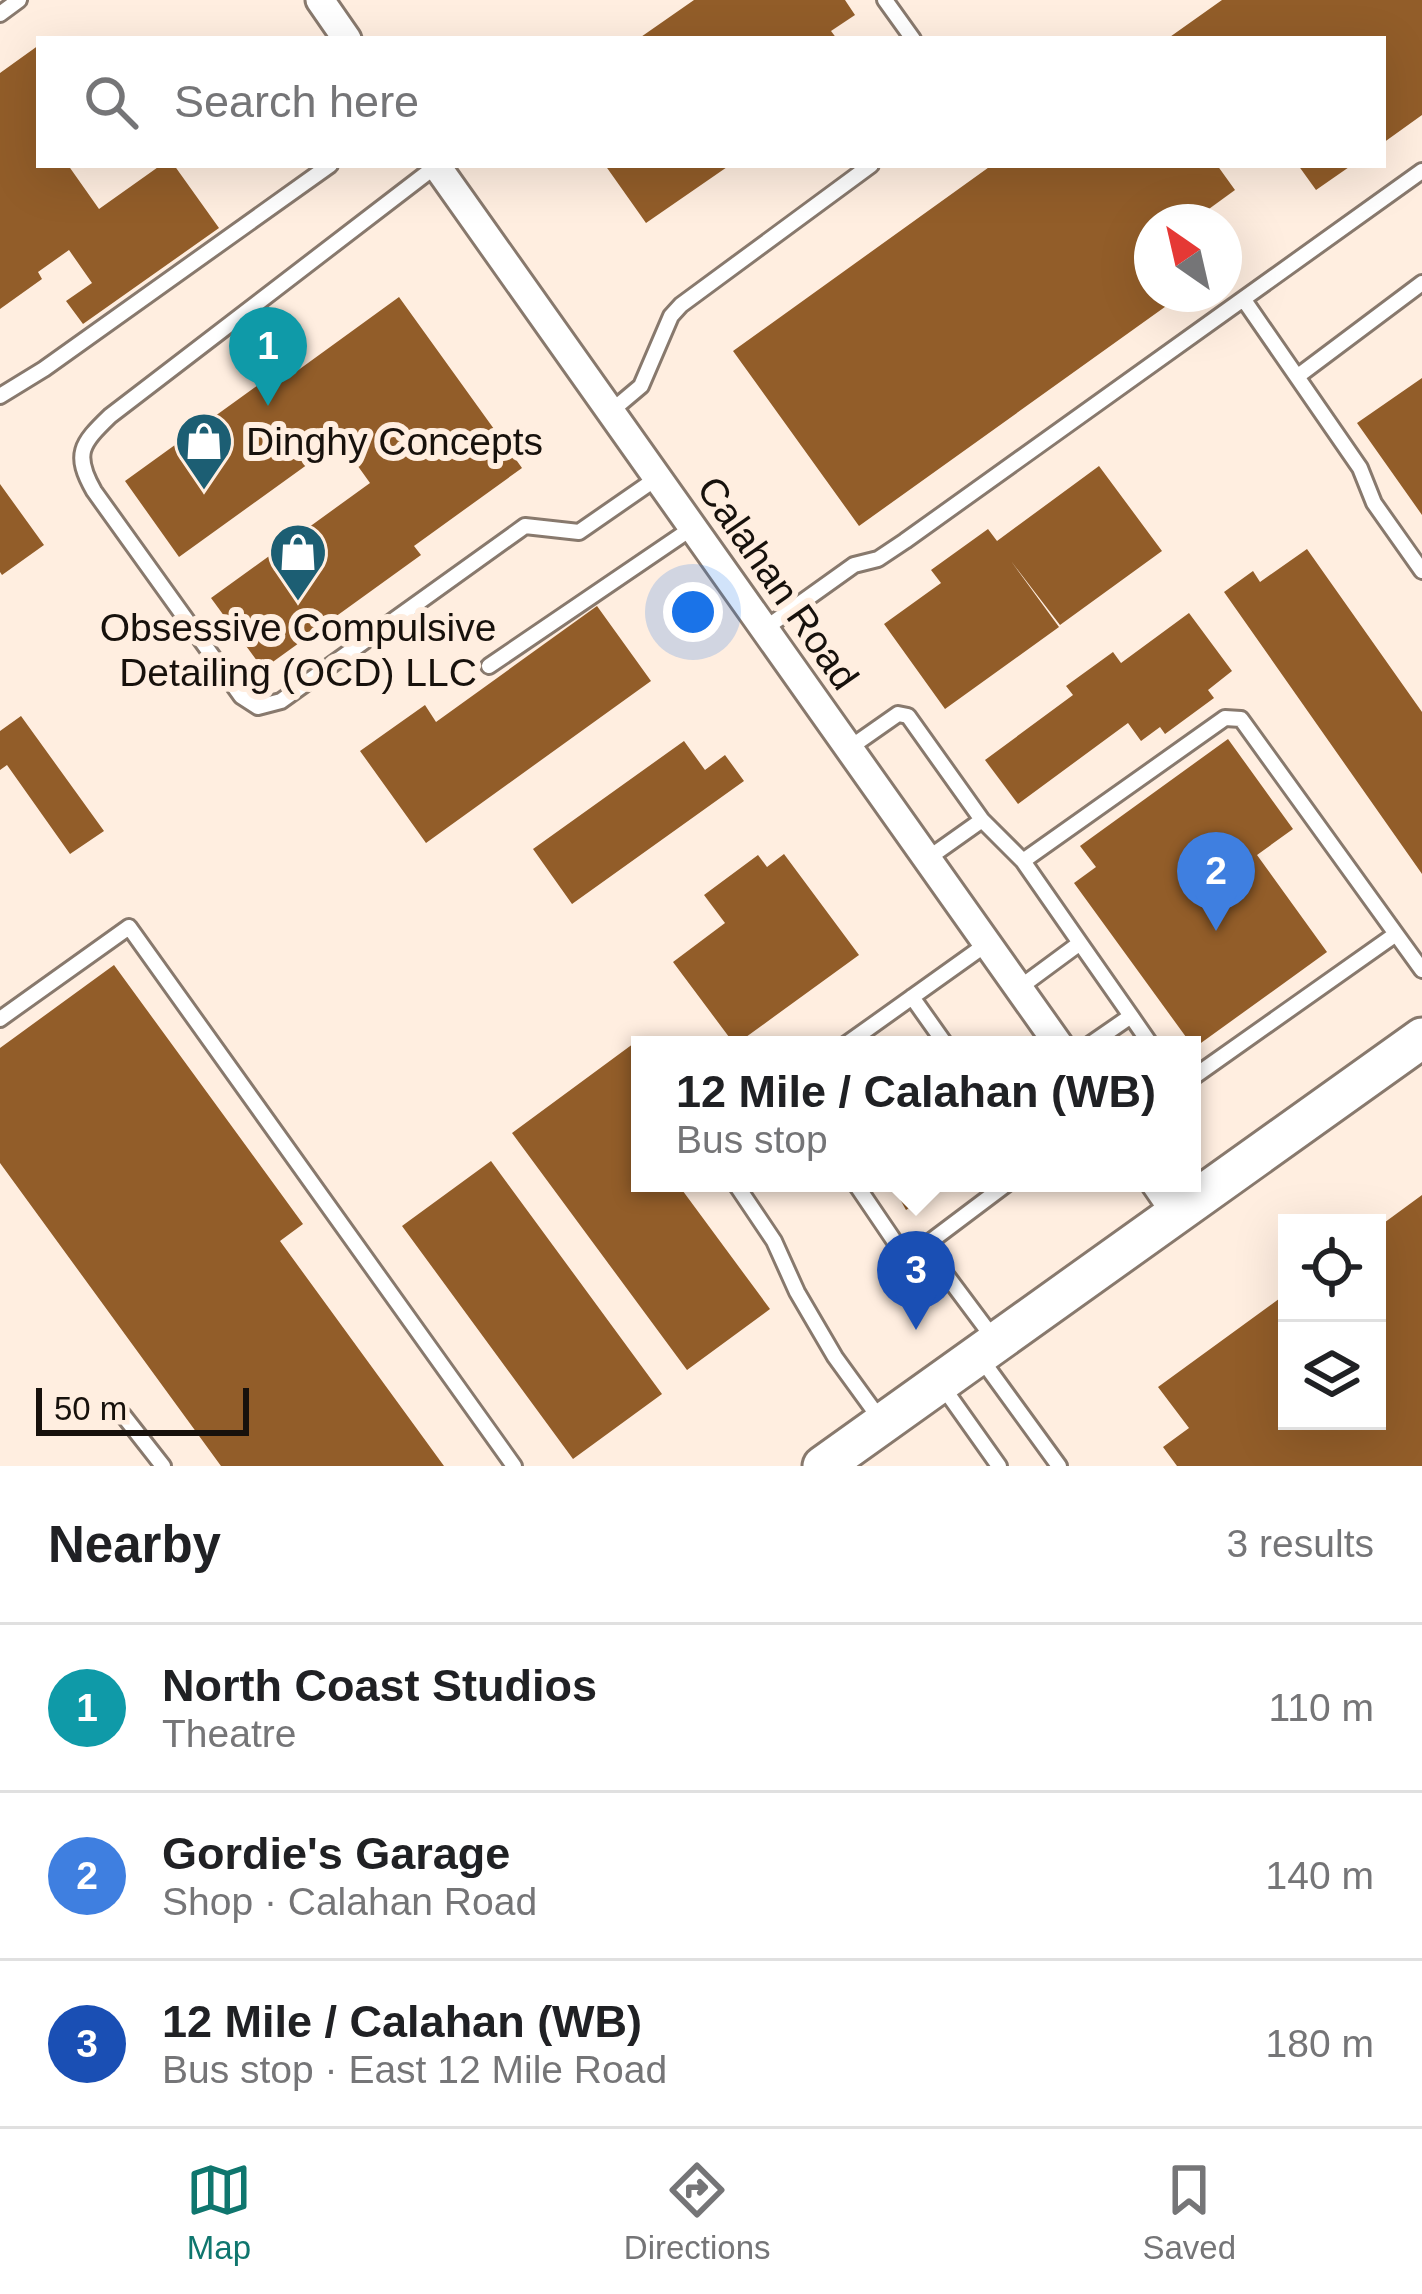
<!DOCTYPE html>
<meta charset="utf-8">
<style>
:root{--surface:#fff;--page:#f2f2f2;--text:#202124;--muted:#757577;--line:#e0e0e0;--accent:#0f766e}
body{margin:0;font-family:Helvetica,sans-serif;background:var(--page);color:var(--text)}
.controls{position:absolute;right:36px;bottom:36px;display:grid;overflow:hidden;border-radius:0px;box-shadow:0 12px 48px #0002}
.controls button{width:108px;height:108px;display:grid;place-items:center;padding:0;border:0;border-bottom:3px solid var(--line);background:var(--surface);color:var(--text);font:60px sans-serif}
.compass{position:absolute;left:1134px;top:204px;width:108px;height:108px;border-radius:50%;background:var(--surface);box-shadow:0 12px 48px #0002;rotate:326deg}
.scale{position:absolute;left:36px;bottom:30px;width:213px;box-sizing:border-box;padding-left:12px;border:6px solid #17110c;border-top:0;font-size:33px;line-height:42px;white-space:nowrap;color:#17110c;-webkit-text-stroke:9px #ffeee0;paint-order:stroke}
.you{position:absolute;left:693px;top:612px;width:42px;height:42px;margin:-30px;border:9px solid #fff;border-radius:50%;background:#1a73e8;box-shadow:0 0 0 18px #1a73e833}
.badge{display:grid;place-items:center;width:78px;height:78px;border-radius:50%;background:var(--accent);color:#fff;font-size:39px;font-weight:700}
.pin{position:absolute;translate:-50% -99px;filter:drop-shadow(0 3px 6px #0008)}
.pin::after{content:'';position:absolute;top:63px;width:42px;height:36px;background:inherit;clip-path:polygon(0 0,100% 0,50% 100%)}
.popup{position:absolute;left:631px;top:1036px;width:570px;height:156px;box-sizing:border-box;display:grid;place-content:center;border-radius:0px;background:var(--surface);filter:drop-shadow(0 3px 9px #0005);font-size:39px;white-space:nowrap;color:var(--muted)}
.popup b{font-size:45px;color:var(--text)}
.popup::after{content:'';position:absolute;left:50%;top:100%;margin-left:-24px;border:24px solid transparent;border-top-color:var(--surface)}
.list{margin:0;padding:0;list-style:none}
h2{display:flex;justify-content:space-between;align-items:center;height:156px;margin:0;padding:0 48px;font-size:51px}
h2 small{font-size:39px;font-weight:400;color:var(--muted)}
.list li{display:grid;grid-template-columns:78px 1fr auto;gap:36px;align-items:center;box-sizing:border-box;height:168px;padding:0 48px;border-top:3px solid var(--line)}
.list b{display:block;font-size:45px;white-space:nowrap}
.list p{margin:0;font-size:39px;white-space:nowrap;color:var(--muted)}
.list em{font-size:39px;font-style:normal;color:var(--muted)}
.icon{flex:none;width:66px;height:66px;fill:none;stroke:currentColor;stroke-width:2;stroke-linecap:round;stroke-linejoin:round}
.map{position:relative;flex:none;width:1422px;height:1466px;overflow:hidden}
.search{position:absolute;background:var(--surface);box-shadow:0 12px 48px #0002;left:36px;right:36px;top:36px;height:132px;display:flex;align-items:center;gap:30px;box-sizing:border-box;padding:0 42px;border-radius:0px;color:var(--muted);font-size:45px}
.sheet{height:660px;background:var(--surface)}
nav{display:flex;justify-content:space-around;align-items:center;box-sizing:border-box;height:168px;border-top:3px solid var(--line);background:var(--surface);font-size:33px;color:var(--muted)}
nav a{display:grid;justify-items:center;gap:6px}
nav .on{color:var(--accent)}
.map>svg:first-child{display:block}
.building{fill:#925d29}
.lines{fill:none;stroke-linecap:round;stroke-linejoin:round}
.service-casing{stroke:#88796d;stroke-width:20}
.minor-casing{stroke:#88796d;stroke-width:33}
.secondary-casing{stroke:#88796d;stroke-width:45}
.service{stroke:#fff;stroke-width:14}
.minor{stroke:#fff;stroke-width:27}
.secondary{stroke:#fff;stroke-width:39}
.labels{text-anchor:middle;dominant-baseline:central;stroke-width:12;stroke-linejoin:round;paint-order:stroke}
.poi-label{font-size:39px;fill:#17110c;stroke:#ffeee0;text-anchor:start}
.street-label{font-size:39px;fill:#17110c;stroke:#ffeee0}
</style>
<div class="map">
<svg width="1422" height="1466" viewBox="0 0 1422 1466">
<rect width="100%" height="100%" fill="#ffeee0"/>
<path class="building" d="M 694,0 L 845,0 L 855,15 L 831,31 L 837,39 L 638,39 Z
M 1222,0 L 1422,0 L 1422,115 L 1383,143 L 1383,39 L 1167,39 Z
M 39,45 L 39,165 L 68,165 L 99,209 L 161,165 L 174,165 L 219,228 L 83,324 L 66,301 L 92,283 L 69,250 L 38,272 L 42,279 L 0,309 L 0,73 Z
M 605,165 L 730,165 L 646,223 Z
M 992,165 L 1217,165 L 1235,190 L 1191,222 L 1152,222 L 1152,294 L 1183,294 L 859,526 L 733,351 Z
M 1298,165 L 1352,165 L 1316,190 Z
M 399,297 L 522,468 L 414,546 L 421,555 L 263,669 L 211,598 L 370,483 L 340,441 L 179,557 L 125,481 L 290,362 L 297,371 Z
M 1422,378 L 1422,515 L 1357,423 Z
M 1099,466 L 1162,551 L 1060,625 L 1011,561 L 1059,627 L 945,709 L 884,624 L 941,583 L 931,570 L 988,529 L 997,541 Z
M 0,484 L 44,545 L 2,575 L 0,572 Z
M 1307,549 L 1422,712 L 1422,874 L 1224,592 L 1253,571 L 1260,582 Z
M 597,606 L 651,681 L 426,843 L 360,751 L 425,705 L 436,722 Z
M 1189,613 L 1232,671 L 1208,690 L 1214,698 L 1165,734 L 1160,727 L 1141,741 L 1128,723 L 1018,804 L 985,760 L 1073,695 L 1066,686 L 1113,652 L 1121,663 Z
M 21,716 L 104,831 L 70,854 L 7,765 L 0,770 L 0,731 Z
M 1228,739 L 1293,829 L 1257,855 L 1327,952 L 1194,1048 L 1074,883 L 1096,867 L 1080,846 Z
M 684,741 L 705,770 L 725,755 L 744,781 L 572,904 L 533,849 Z
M 784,854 L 859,955 L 735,1045 L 673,962 L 725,923 L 704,895 L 758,855 L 767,867 Z
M 114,965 L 303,1224 L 280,1241 L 444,1466 L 221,1466 L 0,1163 L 0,1048 Z
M 641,1038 L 647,1045 L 640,1045 L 640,1183 L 677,1183 L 770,1309 L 687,1370 L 512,1133 Z
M 491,1161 L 662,1394 L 573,1459 L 402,1226 Z
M 891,1183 L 947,1183 L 906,1210 Z
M 1422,1195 L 1422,1466 L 1177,1466 L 1163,1447 L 1189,1428 L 1158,1387 L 1287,1293 L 1287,1421 L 1377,1421 L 1377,1228 Z"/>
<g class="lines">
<g class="service-casing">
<path id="service" d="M 885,0 L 913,39
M 0,14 L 19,0
M 436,166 L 110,416 C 81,444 73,454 94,491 L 241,696 L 258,707 L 281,701 L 525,526 L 579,532 L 657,478
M 1244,300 L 1360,468 L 1374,503 L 1422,571
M 1298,376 L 1422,283
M 0,396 L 44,369 L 330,165
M 609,413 L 641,386 L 671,316 L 681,305 L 871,165
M 763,630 L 854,565 L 878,559 L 905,541 L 1422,171
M 489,666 L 692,528
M 848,749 L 898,714 L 908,716 L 982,820 L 927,859
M 982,820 L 1023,861 L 1080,943 L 1019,988
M 1023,861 L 1225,718 L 1241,719 L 1396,934
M 1080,943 L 1131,1016 L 1089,1045
M 912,997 L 946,1045
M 1131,1016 L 1151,1045
M 0,1019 L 129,927 L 514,1466
M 845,1045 L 988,943
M 1192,1078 L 1396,934 L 1422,970
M 735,1183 L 774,1241 L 797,1292 L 835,1357 L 880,1419
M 855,1183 L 895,1242 L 938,1264 L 994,1339
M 915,1253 L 1008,1183
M 982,1360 L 1059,1466
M 943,1387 L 999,1466
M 123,1415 L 163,1466"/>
</g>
<g class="minor-casing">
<path id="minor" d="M 320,0 L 347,39
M 436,165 L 1059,1045
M 1155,1183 L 1177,1215"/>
</g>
<g class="secondary-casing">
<path id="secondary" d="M 823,1466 L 1422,1038"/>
</g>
<use href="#service" class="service"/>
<use href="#minor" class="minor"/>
<use href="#secondary" class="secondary"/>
</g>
<defs>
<g id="shop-pin" transform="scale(3)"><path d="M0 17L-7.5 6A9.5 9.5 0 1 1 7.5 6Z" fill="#1c5e73" stroke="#ffeee0"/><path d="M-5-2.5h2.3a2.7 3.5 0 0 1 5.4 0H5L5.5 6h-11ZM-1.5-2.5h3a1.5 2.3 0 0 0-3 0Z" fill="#fff"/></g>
</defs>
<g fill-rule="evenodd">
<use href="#shop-pin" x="204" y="441"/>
<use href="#shop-pin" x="298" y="552"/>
</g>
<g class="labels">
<g class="poi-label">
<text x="246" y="441">Dinghy Concepts</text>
<text x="298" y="627" text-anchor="middle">Obsessive Compulsive<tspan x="298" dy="45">Detailing (OCD) LLC</tspan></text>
</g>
<g class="street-label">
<text transform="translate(778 583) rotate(55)">Calahan Road</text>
</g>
</g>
</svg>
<div class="controls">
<button><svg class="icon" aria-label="locate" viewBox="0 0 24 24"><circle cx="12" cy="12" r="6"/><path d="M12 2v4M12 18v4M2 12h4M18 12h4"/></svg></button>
<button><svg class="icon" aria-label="layers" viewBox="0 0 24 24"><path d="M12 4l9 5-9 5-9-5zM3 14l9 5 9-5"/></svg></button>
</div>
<svg class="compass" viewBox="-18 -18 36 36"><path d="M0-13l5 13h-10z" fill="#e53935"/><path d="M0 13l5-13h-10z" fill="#757577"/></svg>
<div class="scale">50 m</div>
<div class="you"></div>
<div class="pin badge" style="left:268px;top:406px;background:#0f9aa8">1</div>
<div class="pin badge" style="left:1216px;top:931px;background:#3f7fe0">2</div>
<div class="pin badge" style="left:916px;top:1330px;background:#1a4fb4">3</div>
<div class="popup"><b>12 Mile / Calahan (WB)</b>Bus stop</div>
<div class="search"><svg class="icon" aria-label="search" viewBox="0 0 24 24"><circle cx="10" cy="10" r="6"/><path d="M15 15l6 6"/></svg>Search here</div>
</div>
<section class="sheet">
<h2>Nearby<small>3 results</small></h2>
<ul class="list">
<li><span class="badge" style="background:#0f9aa8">1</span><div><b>North Coast Studios</b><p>Theatre</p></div><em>110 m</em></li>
<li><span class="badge" style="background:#3f7fe0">2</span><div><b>Gordie's Garage</b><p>Shop · Calahan Road</p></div><em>140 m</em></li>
<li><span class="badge" style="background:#1a4fb4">3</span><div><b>12 Mile / Calahan (WB)</b><p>Bus stop · East 12 Mile Road</p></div><em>180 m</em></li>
</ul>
</section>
<nav>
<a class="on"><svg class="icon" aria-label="map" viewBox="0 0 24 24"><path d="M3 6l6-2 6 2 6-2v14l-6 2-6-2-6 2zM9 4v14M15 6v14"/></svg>Map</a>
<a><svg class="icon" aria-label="directions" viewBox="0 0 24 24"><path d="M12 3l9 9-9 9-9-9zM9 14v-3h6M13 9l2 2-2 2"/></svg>Directions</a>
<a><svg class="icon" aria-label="saved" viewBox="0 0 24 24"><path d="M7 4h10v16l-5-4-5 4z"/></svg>Saved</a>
</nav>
